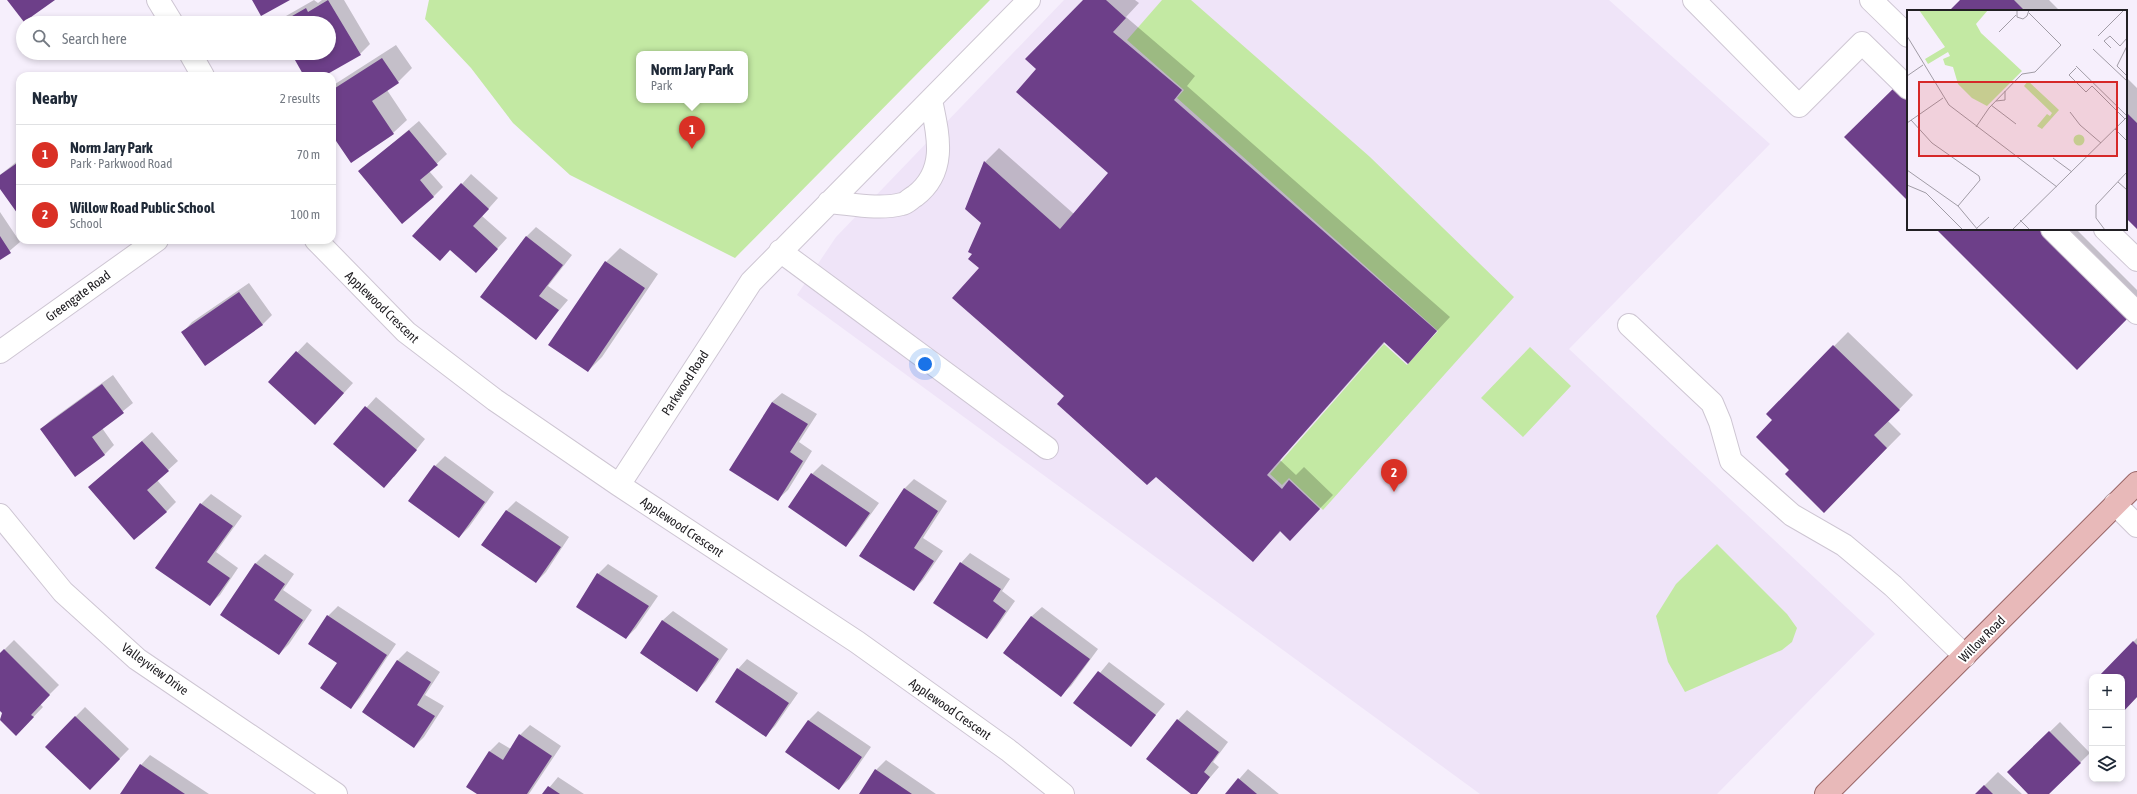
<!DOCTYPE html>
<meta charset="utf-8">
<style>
:root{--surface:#fff;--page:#f2f2f3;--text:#1f2937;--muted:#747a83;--line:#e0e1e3;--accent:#d93025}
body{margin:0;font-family:"Asap Condensed",sans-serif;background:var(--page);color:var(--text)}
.controls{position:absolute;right:12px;bottom:12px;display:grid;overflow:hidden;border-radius:8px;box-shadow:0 2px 6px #0003}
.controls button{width:36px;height:36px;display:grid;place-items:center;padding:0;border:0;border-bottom:1px solid var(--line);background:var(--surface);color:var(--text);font:20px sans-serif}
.you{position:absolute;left:925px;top:364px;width:14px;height:14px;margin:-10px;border:3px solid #fff;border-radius:50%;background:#1a73e8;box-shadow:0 0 0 6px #1a73e833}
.badge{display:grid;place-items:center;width:26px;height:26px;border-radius:50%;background:var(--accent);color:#fff;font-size:13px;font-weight:700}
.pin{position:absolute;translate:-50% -33px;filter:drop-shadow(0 1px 2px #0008)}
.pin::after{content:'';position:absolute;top:21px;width:14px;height:12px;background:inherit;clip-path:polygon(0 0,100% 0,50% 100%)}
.popup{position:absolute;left:636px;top:51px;width:112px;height:52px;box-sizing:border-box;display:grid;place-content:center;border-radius:8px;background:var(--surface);filter:drop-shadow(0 1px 3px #0005);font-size:13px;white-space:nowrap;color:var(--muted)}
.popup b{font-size:15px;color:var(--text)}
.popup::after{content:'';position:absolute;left:50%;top:100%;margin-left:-8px;border:8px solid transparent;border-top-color:var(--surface)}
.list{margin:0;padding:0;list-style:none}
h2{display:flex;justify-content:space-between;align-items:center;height:52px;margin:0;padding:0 16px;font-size:17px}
h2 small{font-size:13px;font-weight:400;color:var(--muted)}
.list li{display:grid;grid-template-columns:26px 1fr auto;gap:12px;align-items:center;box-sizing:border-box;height:60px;padding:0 16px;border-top:1px solid var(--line)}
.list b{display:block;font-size:15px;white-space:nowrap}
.list p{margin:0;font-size:13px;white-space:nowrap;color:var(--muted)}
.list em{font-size:13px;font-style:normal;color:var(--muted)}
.icon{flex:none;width:22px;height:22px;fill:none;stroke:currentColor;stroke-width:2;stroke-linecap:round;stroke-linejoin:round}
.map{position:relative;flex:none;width:2137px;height:794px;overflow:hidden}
.search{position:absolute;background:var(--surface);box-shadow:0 2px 6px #0003;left:16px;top:16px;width:320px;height:44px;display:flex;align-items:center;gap:10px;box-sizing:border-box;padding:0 14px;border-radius:22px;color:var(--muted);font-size:15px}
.panel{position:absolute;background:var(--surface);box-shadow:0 2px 6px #0003;left:16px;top:72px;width:320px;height:172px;border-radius:12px}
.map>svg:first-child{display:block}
.built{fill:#efe4f8}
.green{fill:#c3e9a3;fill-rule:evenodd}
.shadow{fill:#0003}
.building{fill:#6d3f89}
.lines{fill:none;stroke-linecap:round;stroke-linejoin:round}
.minor-casing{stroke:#cec6d3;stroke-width:24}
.major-casing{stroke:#996566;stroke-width:24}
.minor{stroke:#fff;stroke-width:22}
.major{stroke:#e8b9b9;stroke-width:22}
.labels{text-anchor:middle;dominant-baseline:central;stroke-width:4;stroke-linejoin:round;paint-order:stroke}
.street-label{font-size:13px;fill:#222024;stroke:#fff}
.inset-road{fill:none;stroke:#a19ca6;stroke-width:1}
.view{fill:#d62828;fill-opacity:0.15;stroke:#d62828;stroke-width:2}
.inset-edge{fill:none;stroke:#222024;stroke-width:2}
</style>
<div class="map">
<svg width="2137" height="794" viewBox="0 0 2137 794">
<rect width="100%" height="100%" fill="#f6effc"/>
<path class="built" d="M 1064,0 L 1609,0 L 1770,144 L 1569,349 L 1875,634 L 1717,794 L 1480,794 L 797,295 L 836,237 Z"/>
<path class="green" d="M 429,0 L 990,0 L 735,258 L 570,175 L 513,123 L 471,68 L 425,19 ZM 639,54 L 745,54 L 745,100 L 639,100 Z
M 1162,0 L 1191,0 L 1370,157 L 1514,297 L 1323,510 L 1289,478 L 1282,485 L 1270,474 L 1384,344 L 1407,365 L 1438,331 L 1177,98 L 1184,90 L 1127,40 Z
M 1530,347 L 1571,386 L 1523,437 L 1481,398 Z
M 1717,544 L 1787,614 L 1797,628 L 1792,642 L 1782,650 L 1685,692 L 1668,662 L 1656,616 L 1676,584 Z"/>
<path class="shadow" d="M 314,0 L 318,3 L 322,0 L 344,0 L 370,44 L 360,54 L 322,76 L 305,76 L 292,53 L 329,53 L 329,23 L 279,23 L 286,16 Z
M 1084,0 L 1135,0 L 1139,3 L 1126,17 L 1195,76 L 1187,86 L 1450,317 L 1408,362 L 1385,342 L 1280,460 L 1296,475 L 1304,467 L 1333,495 L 1304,525 L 1281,531 L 1253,560 L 1065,396 L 973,254 L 982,222 L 966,208 L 985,162 L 999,148 L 1074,214 L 1109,173 L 1037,69 Z
M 1961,0 L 2049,0 L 2060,11 L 1950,11 Z
M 396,45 L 412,68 L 398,82 L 387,90 L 407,120 L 393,133 L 332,133 L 332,86 Z
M 2126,77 L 2137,88 L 2137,227 L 2126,216 Z
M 419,121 L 447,154 L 429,171 L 443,187 L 433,197 L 360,171 Z
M 20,159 L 20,215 L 0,188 L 0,175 Z
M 471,174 L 498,198 L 482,216 L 507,238 L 476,272 L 462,184 Z
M 0,212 L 20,242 L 0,259 Z
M 536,227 L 572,255 L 548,286 L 568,300 L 536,338 L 526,237 Z
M 1937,229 L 2076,229 L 2137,290 L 2137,309 Z
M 620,248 L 658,274 L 602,357 L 588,371 L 606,262 Z
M 249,283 L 272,315 L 262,325 L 183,332 L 192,322 Z
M 1848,332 L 1913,395 L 1888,421 L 1901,434 L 1838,498 L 1791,470 L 1774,420 L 1767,414 Z
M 307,342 L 353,383 L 325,414 L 269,382 Z
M 113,375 L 133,403 L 102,428 L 114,445 L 104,455 L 41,429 L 51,420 Z
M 782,393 L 817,414 L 799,442 L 812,451 L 788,490 L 778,499 L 772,402 Z
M 376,397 L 425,439 L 394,477 L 334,444 Z
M 152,432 L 178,461 L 157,480 L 176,502 L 166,512 L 89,487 Z
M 445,456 L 494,492 L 469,527 L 459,537 L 409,501 L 435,466 Z
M 822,464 L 879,503 L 855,536 L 845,546 L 812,474 Z
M 914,479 L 947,501 L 923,538 L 943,551 L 923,580 L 914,590 L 860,555 L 905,488 Z
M 211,494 L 242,516 L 216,552 L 238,568 L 220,595 L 210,604 L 201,504 Z
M 516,501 L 569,537 L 546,572 L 536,582 L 482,545 L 507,510 Z
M 970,553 L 1010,579 L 1002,591 L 1015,601 L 996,628 L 987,638 L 961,563 Z
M 265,554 L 294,574 L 283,590 L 312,610 L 289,644 L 279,654 L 255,564 Z
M 608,564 L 658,596 L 636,628 L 626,638 L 577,607 L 598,574 Z
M 338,606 L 396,644 L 360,698 L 351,707 L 338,663 L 310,644 L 328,616 Z
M 1042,607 L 1098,649 L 1071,686 L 1061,695 L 1004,653 L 1032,616 Z
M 673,611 L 728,649 L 706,681 L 696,691 L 641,653 L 663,620 Z
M 2137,638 L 2137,697 L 2122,712 L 2122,677 L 2099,677 Z
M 14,640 L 59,685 L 40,704 L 43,707 L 16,735 L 0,719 L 3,713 L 0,710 L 0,654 Z
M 407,651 L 440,672 L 425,695 L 444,706 L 424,737 L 414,747 L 363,712 L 398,660 Z
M 747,659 L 798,693 L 775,726 L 766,735 L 738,669 Z
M 1109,662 L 1165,704 L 1130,745 L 1075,703 Z
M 85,707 L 129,749 L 90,789 L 46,747 Z
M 1187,710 L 1228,742 L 1213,762 L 1219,767 L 1196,794 L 1193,794 L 1178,720 Z
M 818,711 L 871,747 L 849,779 L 839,789 L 786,752 L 809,720 Z
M 2060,722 L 2090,753 L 2048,794 L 2029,794 L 2008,772 Z
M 530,725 L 561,746 L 529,794 L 479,794 L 490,751 L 499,742 L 511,749 L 520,735 Z
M 150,755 L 209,794 L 121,794 L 141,765 Z
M 886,760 L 936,794 L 860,794 L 876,770 Z
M 1248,769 L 1279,794 L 1226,794 Z
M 1998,772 L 2022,794 L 1976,794 Z
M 558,777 L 584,794 L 544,794 Z"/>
<path class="building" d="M 7,0 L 55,0 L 24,22 Z
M 252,0 L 290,0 L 261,16 Z
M 328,0 L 361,55 L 324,76 L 304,76 L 291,53 L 329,53 L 329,23 L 280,23 L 306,8 L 308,12 Z
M 1083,0 L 1106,0 L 1126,18 L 1113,32 L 1182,90 L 1174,100 L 1437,331 L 1408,364 L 1384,342 L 1267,475 L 1282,489 L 1289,480 L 1320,509 L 1290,541 L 1280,531 L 1253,562 L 1156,477 L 1147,485 L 1057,404 L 1064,396 L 952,298 L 979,268 L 968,259 L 972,254 L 968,252 L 981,223 L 965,209 L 984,161 L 1060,229 L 1108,173 L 1016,92 L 1036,69 L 1025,59 Z
M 1960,0 L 2014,0 L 2025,11 L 1949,11 Z
M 382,58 L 399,83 L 372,101 L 394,134 L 351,163 L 332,135 L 332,90 Z
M 1897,85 L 1908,97 L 1908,201 L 1844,137 Z
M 2126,112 L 2137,123 L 2137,229 L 2126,218 Z
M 409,130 L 438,165 L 420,180 L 434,197 L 402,224 L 358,171 Z
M 20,161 L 20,217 L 0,189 L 0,175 Z
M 461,183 L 489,209 L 473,226 L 498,249 L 476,273 L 450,250 L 440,261 L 412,236 Z
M 1936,229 L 2041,229 L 2129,317 L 2077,370 Z
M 0,236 L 11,253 L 0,260 Z
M 526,236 L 563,265 L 539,296 L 559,310 L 536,340 L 480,297 Z
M 605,261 L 645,288 L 588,372 L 548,345 Z
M 239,292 L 263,325 L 205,366 L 181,332 Z
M 1833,345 L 1900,410 L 1874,435 L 1887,448 L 1824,513 L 1785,474 L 1789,470 L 1756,437 L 1772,420 L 1766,414 Z
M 296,351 L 344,393 L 315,425 L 268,382 Z
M 102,384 L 124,413 L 92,437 L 105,455 L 75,477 L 40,429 Z
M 772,402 L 808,424 L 790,452 L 803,461 L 778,501 L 729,470 Z
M 365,406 L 417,450 L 384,488 L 333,444 Z
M 142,441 L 169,471 L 147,490 L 167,512 L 134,540 L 88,487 Z
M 434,465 L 485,502 L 459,538 L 408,501 Z
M 811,473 L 870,513 L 846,547 L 788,507 Z
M 904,488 L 938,511 L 914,548 L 934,561 L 914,591 L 859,556 Z
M 200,503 L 233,526 L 207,562 L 230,578 L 210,606 L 155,568 Z
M 506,510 L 561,547 L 536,583 L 481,545 Z
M 960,562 L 1001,589 L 993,601 L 1006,611 L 987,639 L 933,603 Z
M 255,563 L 285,584 L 274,600 L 303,620 L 279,655 L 220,615 Z
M 597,573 L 649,606 L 626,639 L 576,607 Z
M 327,615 L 387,655 L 351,709 L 320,688 L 337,663 L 308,644 Z
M 1031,616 L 1090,659 L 1061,697 L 1003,653 Z
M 662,620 L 719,659 L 697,692 L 640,653 Z
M 2133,641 L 2137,645 L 2137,697 L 2122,713 L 2122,677 L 2098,677 Z
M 4,649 L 50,695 L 31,715 L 34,717 L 16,736 L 0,720 L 2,713 L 0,711 L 0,653 Z
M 397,660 L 431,682 L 417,705 L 435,716 L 414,748 L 362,712 Z
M 737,668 L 789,703 L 766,737 L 715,702 Z
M 1098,671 L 1156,715 L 1131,747 L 1073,703 Z
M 75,716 L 120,759 L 90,790 L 45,747 Z
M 1177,719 L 1219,752 L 1204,772 L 1210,777 L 1197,794 L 1191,794 L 1146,759 Z
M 808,720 L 862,757 L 839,790 L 785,752 Z
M 2049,731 L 2081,763 L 2049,794 L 2028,794 L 2007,772 Z
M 519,734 L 552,756 L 527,794 L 477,794 L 466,787 L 489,751 L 503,760 Z
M 140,764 L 185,794 L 120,794 Z
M 875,769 L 912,794 L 859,794 Z
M 1238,778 L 1257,794 L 1225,794 Z
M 1984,785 L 1993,794 L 1975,794 Z
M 548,786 L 560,794 L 542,794 Z"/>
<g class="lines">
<g class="minor-casing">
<path id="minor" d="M 158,0 L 172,23
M 1694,0 L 1799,106 L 1862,43 L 1908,88
M 1871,0 L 1908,36
M 190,53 L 203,76
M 829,202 C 852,204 879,210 902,204 C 907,203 911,198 915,196 C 948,171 938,134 931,100
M 2052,229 L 2137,313
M 2105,229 L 2137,260
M 316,240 L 406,332 L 495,400 L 619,485 L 857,642 L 1008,750 L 1063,794
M 780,251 L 1047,448
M 1629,325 L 1712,403 L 1720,422 L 1731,461 L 1792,515 L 1844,545 L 1893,586 L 1965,656
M 0,352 L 157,240
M 619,485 L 751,282 L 1029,0
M 2115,504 L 2137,526
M 0,515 L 63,592 L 137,659 L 336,794"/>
</g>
<g class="major-casing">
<path id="major" d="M 1826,794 L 2137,483"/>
</g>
<use href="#minor" class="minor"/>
<use href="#major" class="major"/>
</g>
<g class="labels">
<g class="street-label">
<text transform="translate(78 296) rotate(-36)">Greengate Road</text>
<text transform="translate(382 307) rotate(44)">Applewood Crescent</text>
<text transform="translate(685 383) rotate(-57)">Parkwood Road</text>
<text transform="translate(682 527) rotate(34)">Applewood Crescent</text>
<text transform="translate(1982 639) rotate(-45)">Willow Road</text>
<text transform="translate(155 669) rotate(36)">Valleyview Drive</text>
<text transform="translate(950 709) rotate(35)">Applewood Crescent</text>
</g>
</g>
<g transform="translate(1907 10)">
<rect width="220" height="220" fill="#f6effc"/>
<path d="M 12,0 L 81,0 L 69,14 L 74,23 L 115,61 L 80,96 L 65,88 L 51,74 L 46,57 L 38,55 L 36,49 L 43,46 L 41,42 L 21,54 L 18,49 L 38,37 ZM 121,71 L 152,100 L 135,119 L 130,116 L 140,104 L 143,106 L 145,103 L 117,76 ZM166.5 130a5.5 5.5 0 1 1 11 0a5.5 5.5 0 1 1-11 0Z" fill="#c3e9a3"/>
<path class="inset-road" d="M 110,0 L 110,7 L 116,9 L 120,6 L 122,0M 92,22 L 109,5M 0,26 L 42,95 L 150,177M 191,26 L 217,0M 220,36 L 210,56 L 220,66M 204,38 L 197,31 L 203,26 L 213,36 L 220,28M 186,39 L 220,71M 169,56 L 220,106M 169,58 L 162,65 L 179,82 L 185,76 L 218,109M 0,66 L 16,55M 89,91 L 98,90 L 98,81M 84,95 L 109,114M 163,102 L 173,115 L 194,133M 4,110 L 25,133 L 72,166 L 73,170 L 51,196M 0,113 L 36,88M 69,117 L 82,98 L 115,64 L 128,62 L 154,35 L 122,3M 208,119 L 220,131M 146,148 L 165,162M 0,160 L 51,196 L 71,220M 211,172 L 220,180M 0,175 L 19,183 L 56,220M 113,210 L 123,220M 70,218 L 82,207M 105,220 L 220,107M 198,220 L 189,208 L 189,195 L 220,162"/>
<path class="view" d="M 12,72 L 210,72 L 210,146 L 12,146 Z"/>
<rect width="220" height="220" class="inset-edge"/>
</g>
</svg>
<div class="controls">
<button>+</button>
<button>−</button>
<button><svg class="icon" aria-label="layers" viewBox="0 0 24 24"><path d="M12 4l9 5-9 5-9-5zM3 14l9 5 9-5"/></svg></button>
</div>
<div class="you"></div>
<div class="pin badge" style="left:692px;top:149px">1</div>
<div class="popup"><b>Norm Jary Park</b>Park</div>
<div class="pin badge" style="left:1394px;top:492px">2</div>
<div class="search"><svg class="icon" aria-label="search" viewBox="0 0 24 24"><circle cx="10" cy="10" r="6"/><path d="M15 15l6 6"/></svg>Search here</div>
<section class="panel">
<h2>Nearby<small>2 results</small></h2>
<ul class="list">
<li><span class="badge">1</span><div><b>Norm Jary Park</b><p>Park · Parkwood Road</p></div><em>70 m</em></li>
<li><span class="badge">2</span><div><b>Willow Road Public School</b><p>School</p></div><em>100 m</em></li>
</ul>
</section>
</div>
